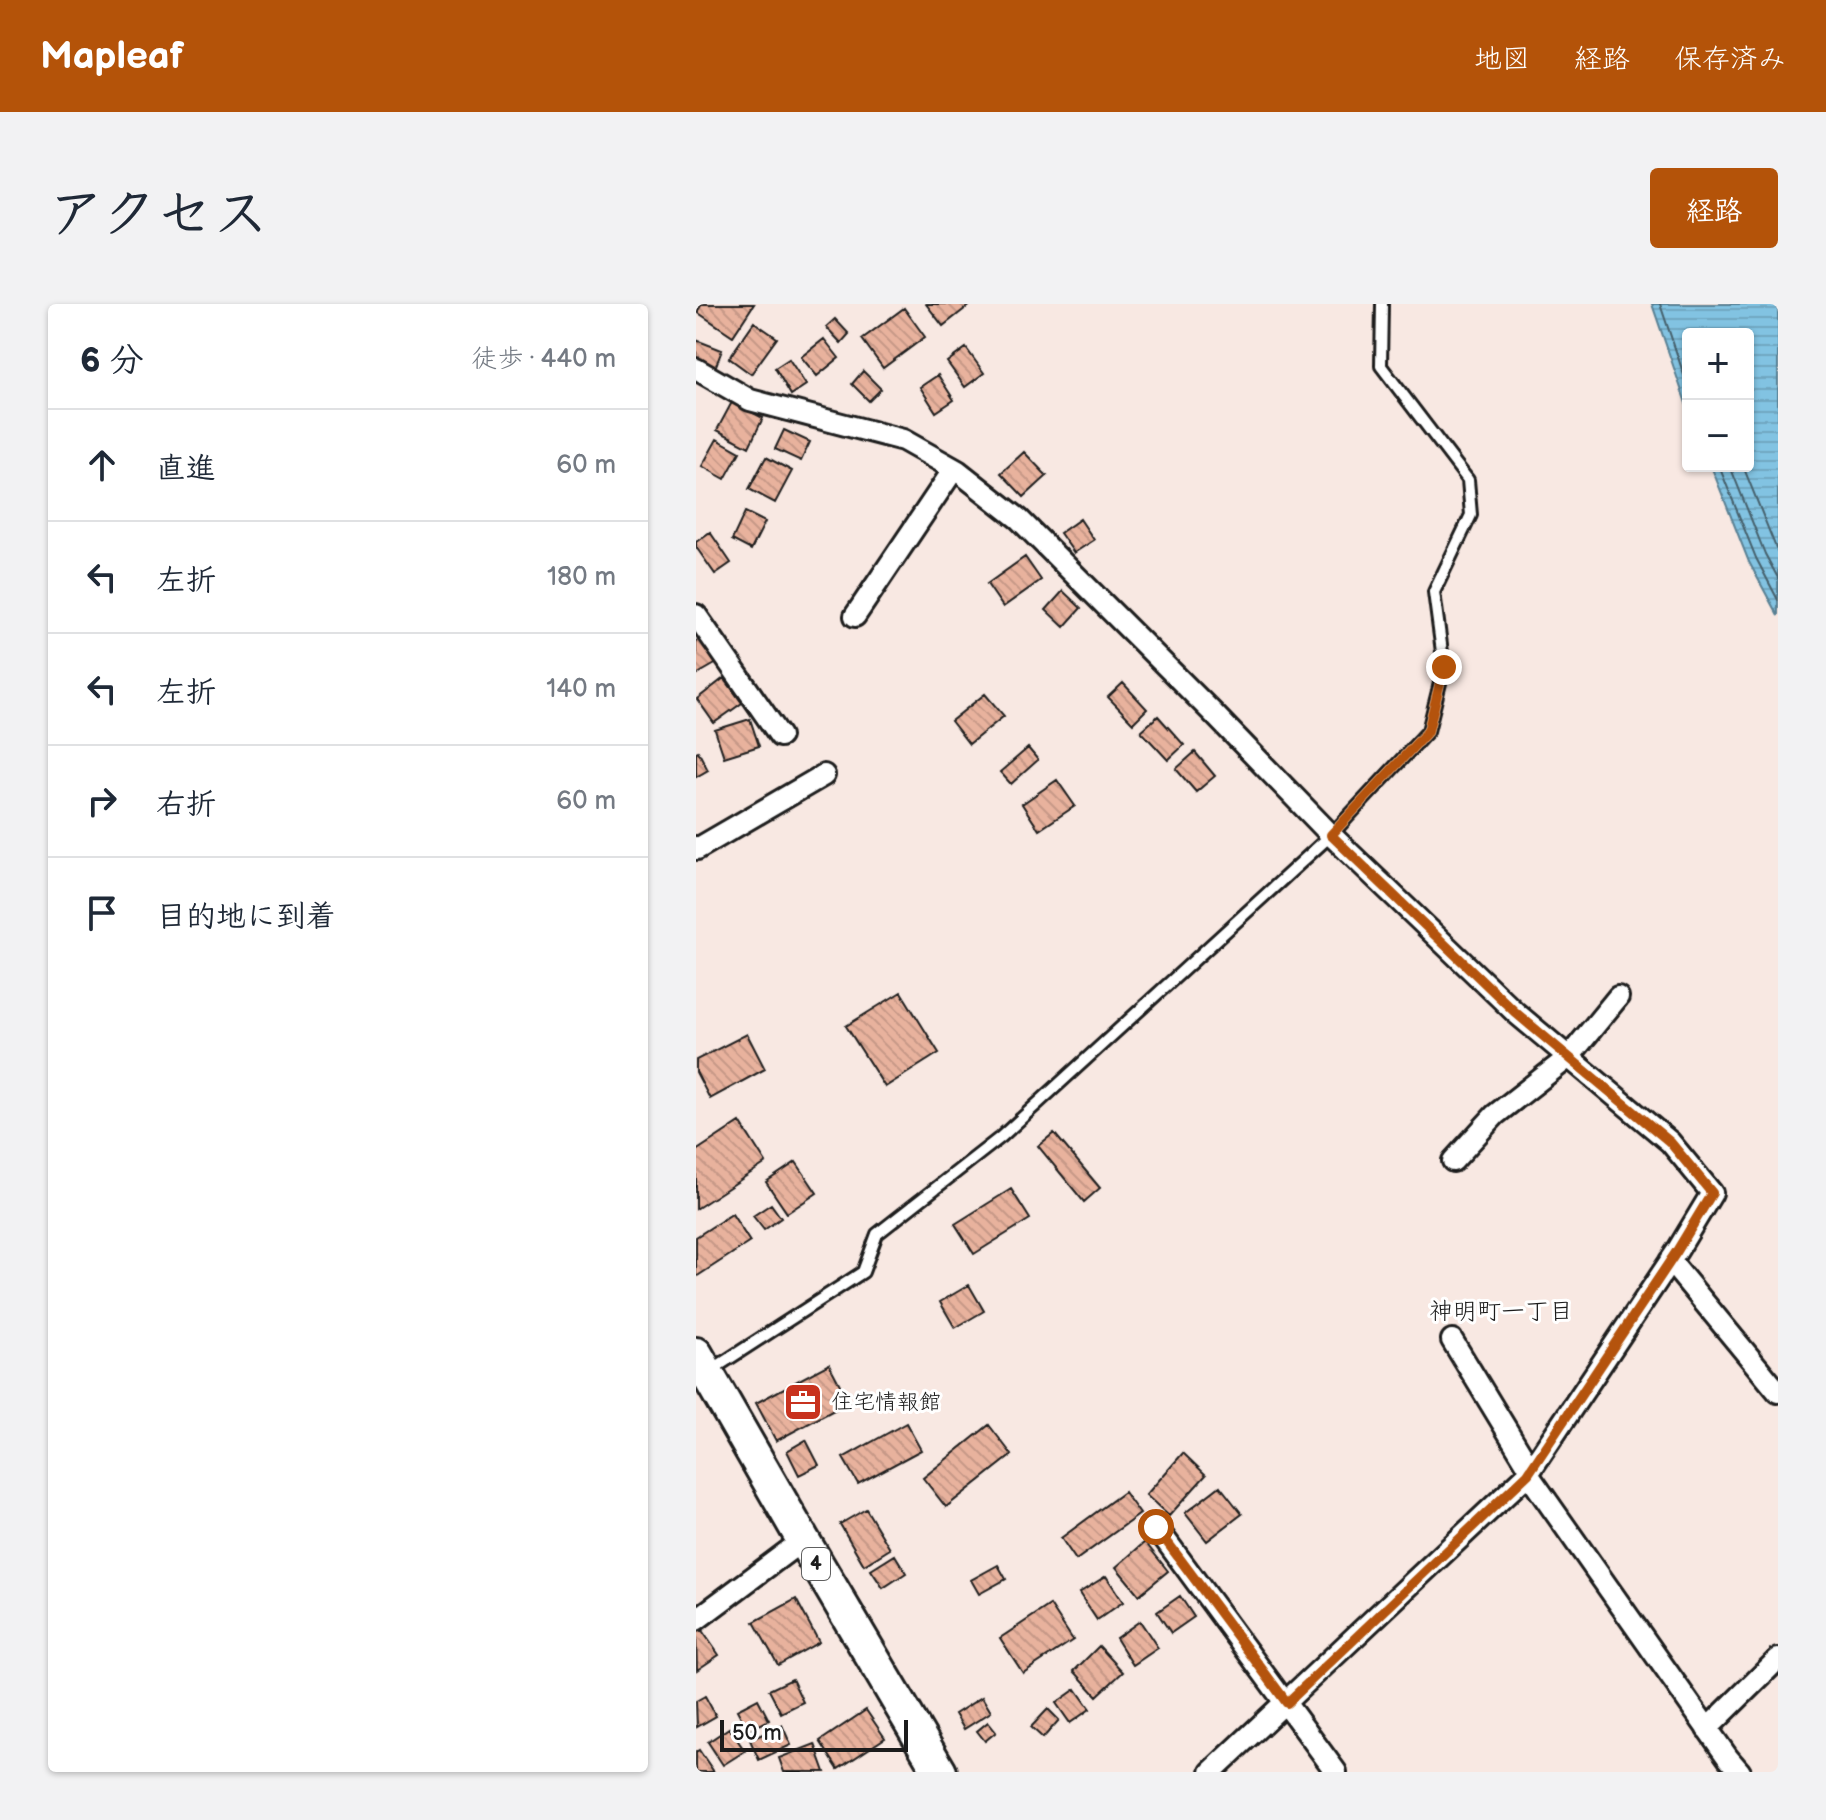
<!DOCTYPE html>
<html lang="ja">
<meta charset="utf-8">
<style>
:root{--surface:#fff;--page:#f2f2f3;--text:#1f2937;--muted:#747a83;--line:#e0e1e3;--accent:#b45309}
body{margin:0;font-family:"Balsamiq Sans","Klee One",sans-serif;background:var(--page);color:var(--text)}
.controls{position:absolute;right:24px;top:24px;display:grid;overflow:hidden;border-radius:8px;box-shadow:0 2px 6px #0004}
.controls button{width:72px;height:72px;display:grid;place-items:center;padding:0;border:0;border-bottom:2px solid var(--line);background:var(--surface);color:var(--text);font:40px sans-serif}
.scale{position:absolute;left:24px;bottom:20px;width:188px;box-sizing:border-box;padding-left:8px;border:4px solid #1c1c1c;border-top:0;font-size:22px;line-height:28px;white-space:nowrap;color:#1c1c1c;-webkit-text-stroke:6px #fff;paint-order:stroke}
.stop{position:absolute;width:24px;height:24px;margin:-18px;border:6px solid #b45309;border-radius:50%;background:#fff}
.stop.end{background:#b45309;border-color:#fff;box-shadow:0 2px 8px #0008}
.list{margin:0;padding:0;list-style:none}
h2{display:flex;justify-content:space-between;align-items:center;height:104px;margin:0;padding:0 32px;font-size:34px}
h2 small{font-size:26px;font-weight:400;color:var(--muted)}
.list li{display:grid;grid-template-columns:52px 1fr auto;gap:24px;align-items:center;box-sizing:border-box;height:112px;padding:0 32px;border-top:2px solid var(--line)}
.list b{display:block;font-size:30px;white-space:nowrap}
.list em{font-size:26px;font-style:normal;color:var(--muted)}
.icon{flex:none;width:44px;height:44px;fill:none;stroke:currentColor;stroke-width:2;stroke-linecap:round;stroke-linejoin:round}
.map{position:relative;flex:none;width:1082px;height:1468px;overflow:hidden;border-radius:8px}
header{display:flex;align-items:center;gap:48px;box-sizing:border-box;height:112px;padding:0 40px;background:var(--accent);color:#fff}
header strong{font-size:38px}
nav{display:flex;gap:44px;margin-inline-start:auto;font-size:28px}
.intro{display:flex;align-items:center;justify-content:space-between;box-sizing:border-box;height:192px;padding:0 48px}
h1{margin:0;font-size:56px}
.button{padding:20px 36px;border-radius:8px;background:var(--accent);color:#fff;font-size:28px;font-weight:700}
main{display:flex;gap:48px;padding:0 48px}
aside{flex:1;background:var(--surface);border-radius:8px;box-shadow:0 2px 6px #0004}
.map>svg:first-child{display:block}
.water{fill:url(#water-rules);stroke:#598093;stroke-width:2}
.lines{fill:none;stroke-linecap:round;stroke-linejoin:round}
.shore{stroke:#455f6b;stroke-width:2}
.building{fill:url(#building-back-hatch);stroke:#1c1c1c;stroke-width:2}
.service-casing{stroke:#1c1c1c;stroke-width:16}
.minor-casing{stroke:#1c1c1c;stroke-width:26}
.trunk-casing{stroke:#1c1c1c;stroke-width:38}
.service{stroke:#fff;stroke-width:10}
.minor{stroke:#fff;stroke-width:20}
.trunk{stroke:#fff;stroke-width:32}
.route{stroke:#b45309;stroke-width:10}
.labels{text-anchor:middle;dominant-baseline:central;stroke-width:6;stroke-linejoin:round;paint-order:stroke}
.shield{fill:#fff;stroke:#606060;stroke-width:2}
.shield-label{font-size:20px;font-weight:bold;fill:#1c1c1c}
.poi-label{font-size:22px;fill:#1c1c1c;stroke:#fff;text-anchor:start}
.neighbourhood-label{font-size:24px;fill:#1c1c1c;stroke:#fff}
</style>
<header>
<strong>Mapleaf</strong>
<nav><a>地図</a><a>経路</a><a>保存済み</a></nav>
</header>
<div class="intro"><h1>アクセス</h1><a class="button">経路</a></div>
<main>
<aside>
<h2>6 分<small>徒歩 · 440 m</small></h2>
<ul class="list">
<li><svg class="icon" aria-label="ahead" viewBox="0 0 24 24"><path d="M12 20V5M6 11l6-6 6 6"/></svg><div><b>直進</b></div><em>60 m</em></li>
<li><svg class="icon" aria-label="left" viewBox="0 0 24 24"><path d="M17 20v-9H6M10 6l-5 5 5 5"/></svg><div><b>左折</b></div><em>180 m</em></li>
<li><svg class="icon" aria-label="left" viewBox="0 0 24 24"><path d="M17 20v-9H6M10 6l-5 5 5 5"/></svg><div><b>左折</b></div><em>140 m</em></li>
<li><svg class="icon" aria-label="right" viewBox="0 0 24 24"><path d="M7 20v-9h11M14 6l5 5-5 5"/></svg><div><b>右折</b></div><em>60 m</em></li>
<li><svg class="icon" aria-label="arrive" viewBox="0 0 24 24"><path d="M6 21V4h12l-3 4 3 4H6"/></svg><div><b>目的地に到着</b></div></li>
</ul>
</aside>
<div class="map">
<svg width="1082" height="1468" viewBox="0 0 1082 1468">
<defs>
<pattern id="water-rules" width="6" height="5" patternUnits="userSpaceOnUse" patternTransform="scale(2)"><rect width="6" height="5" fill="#82c3e2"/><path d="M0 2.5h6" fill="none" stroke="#70a7c1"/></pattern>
<pattern id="building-back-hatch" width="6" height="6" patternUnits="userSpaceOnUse" patternTransform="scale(2)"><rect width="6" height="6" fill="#e8b29d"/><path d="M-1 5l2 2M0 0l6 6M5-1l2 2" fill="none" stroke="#c69887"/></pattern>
</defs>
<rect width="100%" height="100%" fill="#f8e8e2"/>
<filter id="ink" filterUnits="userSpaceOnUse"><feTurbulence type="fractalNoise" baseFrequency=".0125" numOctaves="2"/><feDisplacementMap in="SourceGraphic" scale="16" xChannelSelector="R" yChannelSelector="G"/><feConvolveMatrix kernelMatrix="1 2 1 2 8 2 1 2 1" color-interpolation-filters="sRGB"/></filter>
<g filter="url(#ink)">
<path class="water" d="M 956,0 L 1082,0 L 1082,312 L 1053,258 L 1015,162 L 1052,162 L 1052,30 L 992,30 L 992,105 Z"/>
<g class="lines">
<path class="shore" d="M 964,0 L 992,83
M 1023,162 L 1060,254 L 1082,296
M 1034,162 L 1069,250 L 1082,274
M 1047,162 L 1082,249"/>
</g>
<path class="building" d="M 6,0 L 58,0 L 37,32 L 1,8 Z
M 230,0 L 275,0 L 247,22 Z
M 208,4 L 229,33 L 187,64 L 166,35 Z
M 139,15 L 153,30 L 145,39 L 130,23 Z
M 58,18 L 81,34 L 55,70 L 33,54 Z
M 128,35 L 143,54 L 121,72 L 105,53 Z
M 0,36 L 26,46 L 19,64 L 0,57 Z
M 270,44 L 288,69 L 269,83 L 251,58 Z
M 93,55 L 110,81 L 95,91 L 79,64 Z
M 167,67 L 185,85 L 173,97 L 156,80 Z
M 242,71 L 258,96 L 240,108 L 224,83 Z
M 36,98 L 67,114 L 53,143 L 21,126 Z
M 88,126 L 114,138 L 105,157 L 79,145 Z
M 21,135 L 44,148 L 29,175 L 6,162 Z
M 328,148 L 351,172 L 328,193 L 305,169 Z
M 70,153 L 96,167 L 79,199 L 53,185 Z
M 49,208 L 69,218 L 55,246 L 36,236 Z
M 384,215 L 398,236 L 378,249 L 364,229 Z
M 14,228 L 35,259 L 19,270 L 0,243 L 0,238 Z
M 329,253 L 345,276 L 307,303 L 291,280 Z
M 367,287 L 385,304 L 368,323 L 350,306 Z
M 6,334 L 21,359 L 0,371 L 0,337 Z
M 28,374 L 46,399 L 18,419 L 1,395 Z
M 427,379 L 451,405 L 437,419 L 412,393 Z
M 289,390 L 308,412 L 273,440 L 255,417 Z
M 462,412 L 488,441 L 472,456 L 445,427 Z
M 54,415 L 63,442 L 28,453 L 19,426 Z
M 332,444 L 342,456 L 315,480 L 304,468 Z
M 2,447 L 12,466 L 0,473 L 0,448 Z
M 499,448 L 519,472 L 500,488 L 480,465 Z
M 361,476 L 379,502 L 343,526 L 326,500 Z
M 205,688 L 243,749 L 189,783 L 150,722 Z
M 51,730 L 69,765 L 14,795 L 0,768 L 0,756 Z
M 44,818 L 70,859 L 0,905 L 0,847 Z
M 358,829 L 404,884 L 388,898 L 342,842 Z
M 100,858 L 121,889 L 91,909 L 70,878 Z
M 315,885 L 334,915 L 278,950 L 259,920 Z
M 75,900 L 85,914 L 68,926 L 57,912 Z
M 36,910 L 54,938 L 0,973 L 0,933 Z
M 273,981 L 288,1007 L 259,1024 L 244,998 Z
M 133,1060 L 153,1098 L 80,1137 L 60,1099 Z
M 210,1119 L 225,1146 L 162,1180 L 147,1154 Z
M 293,1121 L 316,1151 L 250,1203 L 227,1174 Z
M 110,1136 L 123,1161 L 103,1171 L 91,1147 Z
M 487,1149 L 510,1171 L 473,1212 L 450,1191 Z
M 524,1182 L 546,1210 L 511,1237 L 489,1209 Z
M 428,1188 L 444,1210 L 380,1256 L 365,1234 Z
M 170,1205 L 194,1245 L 168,1261 L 144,1220 Z
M 449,1238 L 472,1267 L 443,1291 L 420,1263 Z
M 199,1251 L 210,1269 L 187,1284 L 175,1266 Z
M 302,1261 L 310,1275 L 283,1290 L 275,1276 Z
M 410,1272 L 427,1298 L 401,1316 L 383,1289 Z
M 484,1292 L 498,1313 L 475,1329 L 461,1308 Z
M 100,1295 L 123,1338 L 82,1361 L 58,1318 Z
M 354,1301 L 377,1336 L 327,1369 L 304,1334 Z
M 444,1317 L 462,1344 L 437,1361 L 420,1334 Z
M 5,1325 L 23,1351 L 1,1366 L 0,1328 Z
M 403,1342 L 427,1368 L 401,1392 L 378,1367 Z
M 96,1375 L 107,1398 L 85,1409 L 73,1386 Z
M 380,1385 L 394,1405 L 374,1419 L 360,1399 Z
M 9,1392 L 20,1412 L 1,1423 L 0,1397 Z
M 286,1393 L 295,1408 L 268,1425 L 259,1410 Z
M 62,1395 L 73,1416 L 52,1427 L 41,1406 Z
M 352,1405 L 363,1416 L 347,1434 L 335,1423 Z
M 170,1406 L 189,1434 L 142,1465 L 124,1437 Z
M 292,1418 L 300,1428 L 289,1437 L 281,1427 Z
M 86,1421 L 95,1441 L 63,1456 L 54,1436 Z
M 33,1424 L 49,1447 L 27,1461 L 12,1438 Z
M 119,1440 L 129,1468 L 88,1468 L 83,1454 Z
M 3,1446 L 18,1468 L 0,1468 L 0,1448 Z"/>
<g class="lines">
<g class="service-casing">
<path id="service" d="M 14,1067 L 167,968 L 181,930 L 305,833 L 635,531 L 732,427 L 748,363 L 738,288 L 775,211 L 772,176 L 685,62 L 686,0"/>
</g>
<g class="minor-casing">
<path id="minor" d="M 0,65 L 54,96 L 207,136 L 262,167 L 323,215 L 516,408 L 635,531 L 820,709 L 974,838 L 1016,889 L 981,947 L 832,1170 L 515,1468
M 0,311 L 84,432
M 159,312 L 258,165
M 0,543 L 1,545 L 128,471
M 757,857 L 799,811 L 873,753 L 922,693
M 974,957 L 1082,1088
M 756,1036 L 835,1166
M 832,1170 L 1032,1454 L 1044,1468
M 460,1223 L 640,1468
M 0,1316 L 107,1236
M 1011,1425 L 1082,1355"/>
</g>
<g class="trunk-casing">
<path id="trunk" d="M 0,1050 L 107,1236 L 244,1468"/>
</g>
<use href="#service" class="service"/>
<use href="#minor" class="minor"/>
<use href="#trunk" class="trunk"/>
</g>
</g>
<g class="lines" filter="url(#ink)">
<path class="route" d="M 460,1223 L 591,1399 L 832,1170 L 981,947 L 1016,889 L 974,838 L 820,709 L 635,531 L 732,427 L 748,363"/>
</g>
<defs>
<g id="office-square" transform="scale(2)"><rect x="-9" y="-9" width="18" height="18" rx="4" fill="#c8321e" stroke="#fff"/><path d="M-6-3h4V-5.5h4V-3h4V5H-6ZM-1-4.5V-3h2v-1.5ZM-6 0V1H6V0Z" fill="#fff"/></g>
</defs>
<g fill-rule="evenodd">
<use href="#office-square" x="107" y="1098"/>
</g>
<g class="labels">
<rect class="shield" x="106" y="1244" width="28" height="32" rx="6"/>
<g class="shield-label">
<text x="120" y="1260">4</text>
</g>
<g class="poi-label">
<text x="135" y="1098">住宅情報館</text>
</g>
<g class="neighbourhood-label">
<text x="805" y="1007">神明町一丁目</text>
</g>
</g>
</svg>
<div class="controls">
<button>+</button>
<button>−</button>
</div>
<div class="scale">50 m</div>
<div class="stop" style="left:460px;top:1223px"></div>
<div class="stop end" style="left:748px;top:363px"></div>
</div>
</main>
